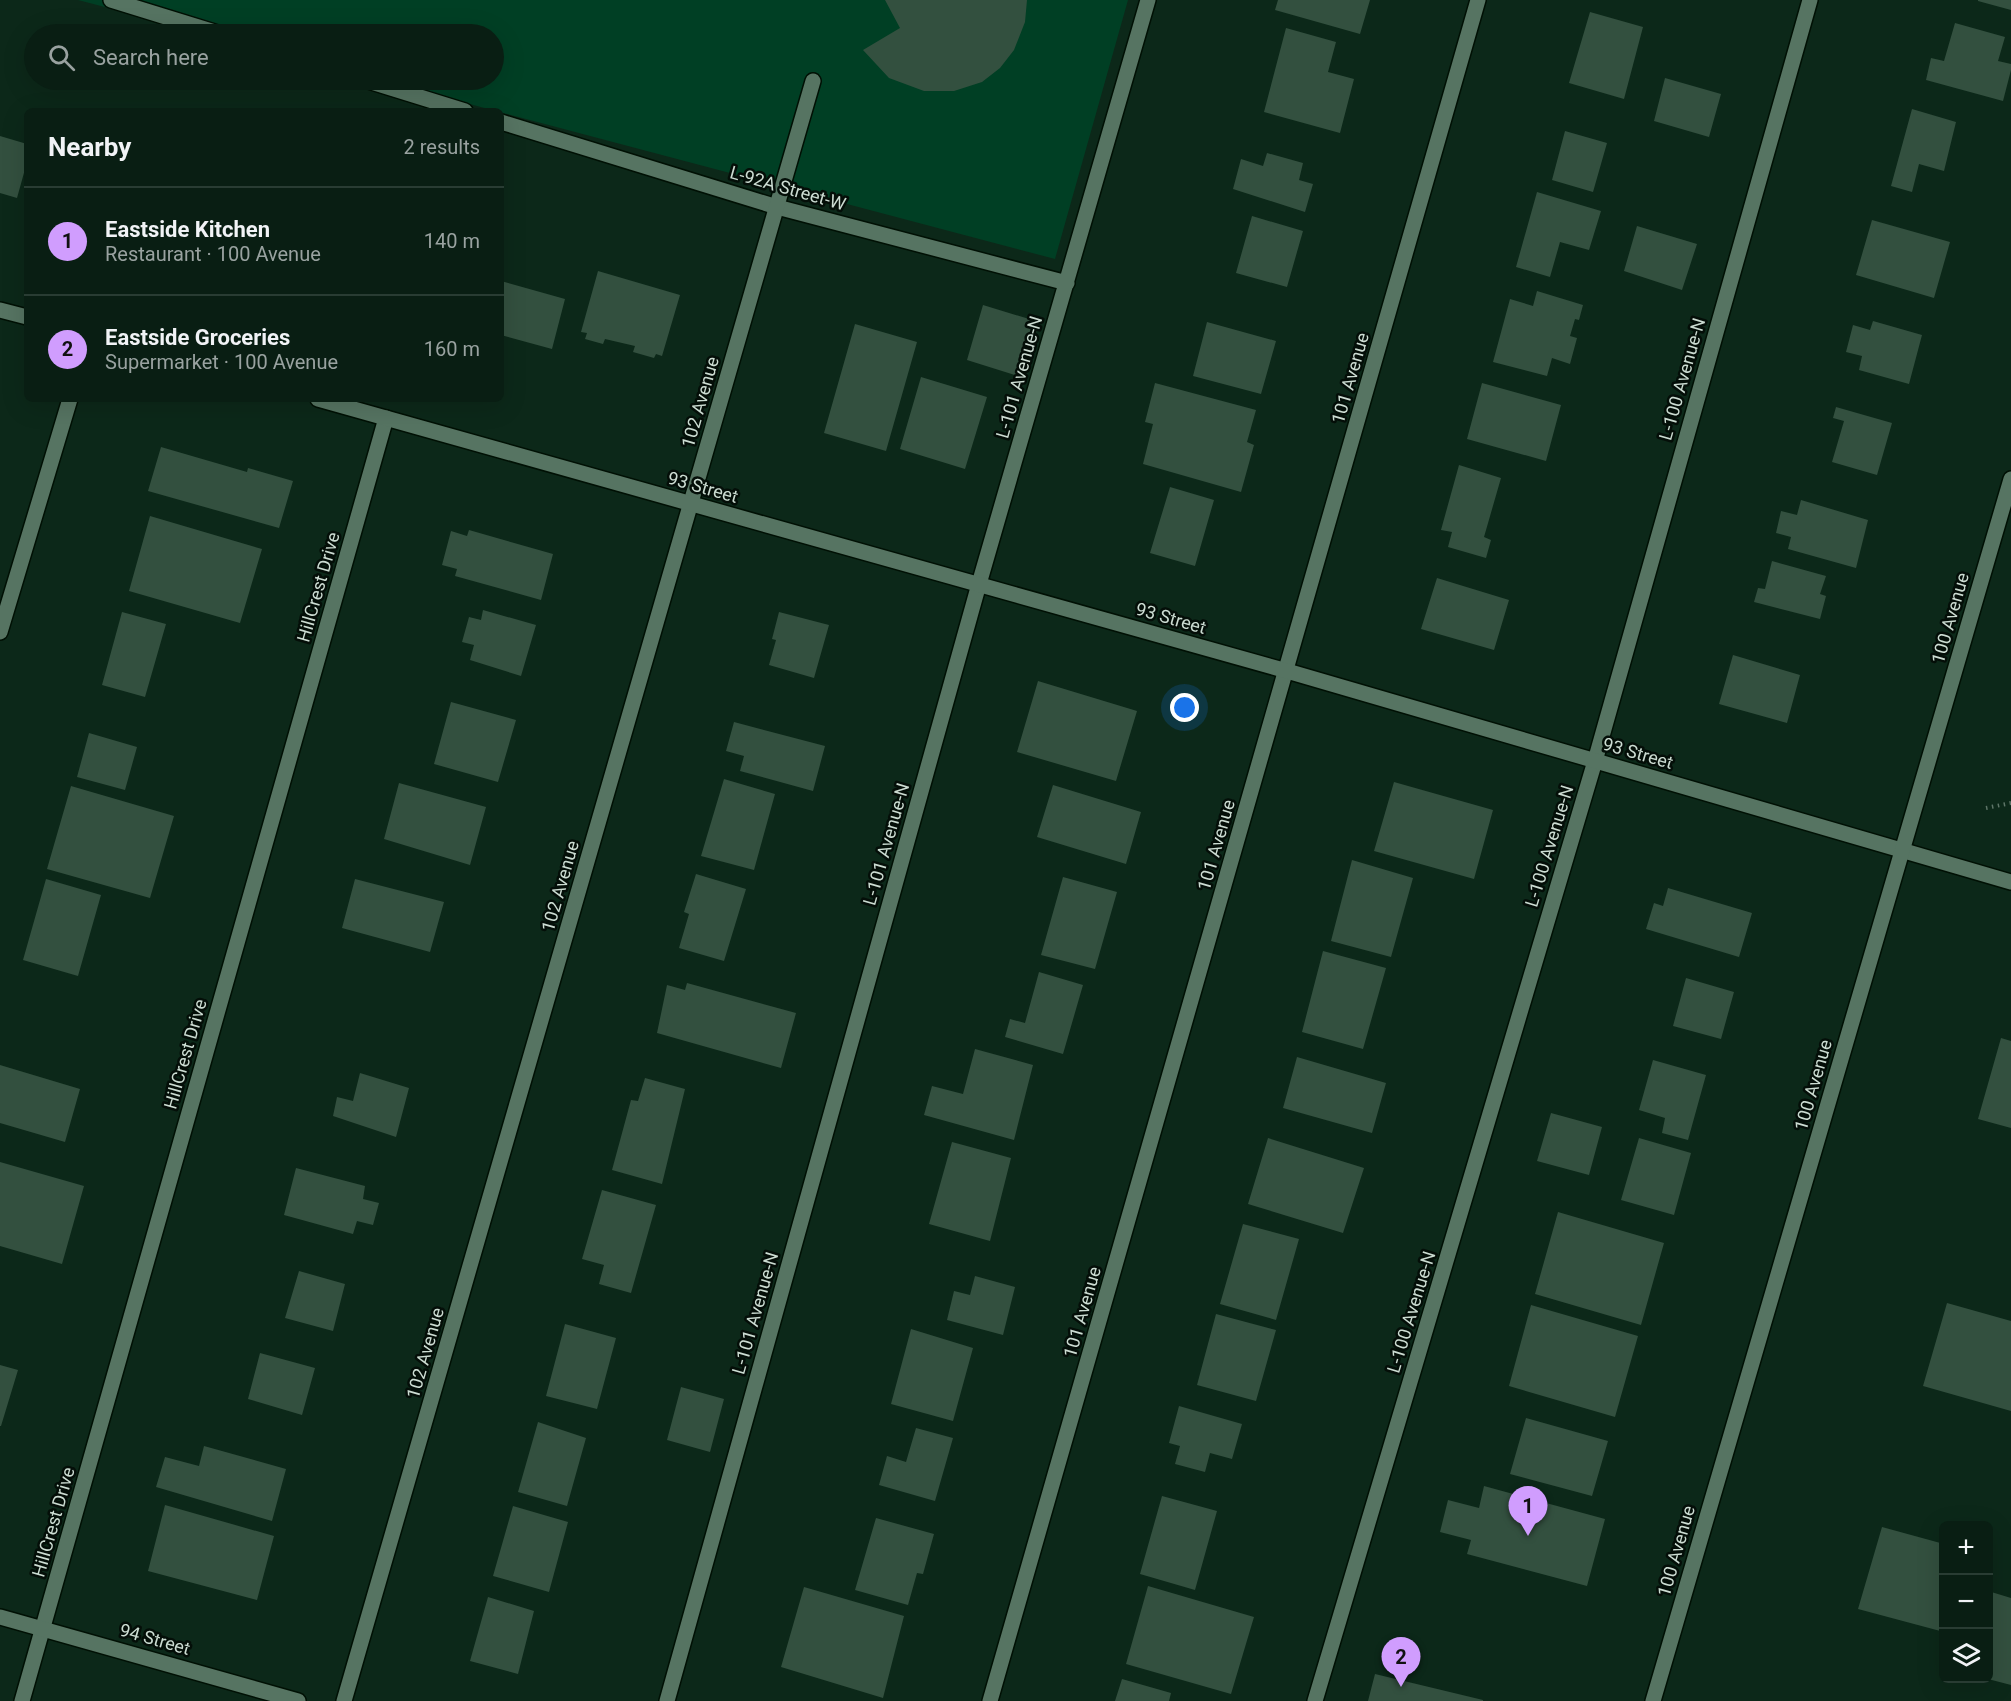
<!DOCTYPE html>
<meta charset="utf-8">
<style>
:root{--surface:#091e13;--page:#12271c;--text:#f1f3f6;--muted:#99a2a0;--line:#293c33;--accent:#d09dfe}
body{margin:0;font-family:Roboto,sans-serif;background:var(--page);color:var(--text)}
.controls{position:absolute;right:18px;bottom:18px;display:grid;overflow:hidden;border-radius:9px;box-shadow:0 6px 24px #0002}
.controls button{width:54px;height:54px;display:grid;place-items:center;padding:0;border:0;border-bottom:2px solid var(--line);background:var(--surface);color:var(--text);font:30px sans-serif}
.you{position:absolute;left:1185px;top:708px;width:21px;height:21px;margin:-15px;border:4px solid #fff;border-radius:50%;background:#1a73e8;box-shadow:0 0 0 9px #1a73e833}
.badge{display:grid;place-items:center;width:39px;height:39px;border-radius:50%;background:var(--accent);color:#111;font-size:20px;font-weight:700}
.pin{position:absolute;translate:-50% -50px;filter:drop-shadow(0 2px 3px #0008)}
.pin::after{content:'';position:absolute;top:32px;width:21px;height:18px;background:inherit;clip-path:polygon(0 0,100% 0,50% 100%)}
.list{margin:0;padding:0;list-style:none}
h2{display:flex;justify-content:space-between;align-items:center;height:78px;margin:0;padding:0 24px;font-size:26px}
h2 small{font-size:20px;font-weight:400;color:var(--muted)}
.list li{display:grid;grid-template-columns:39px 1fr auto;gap:18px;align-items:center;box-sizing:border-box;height:108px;padding:0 24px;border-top:2px solid var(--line)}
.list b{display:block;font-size:22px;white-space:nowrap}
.list p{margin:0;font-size:20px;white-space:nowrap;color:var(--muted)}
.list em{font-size:20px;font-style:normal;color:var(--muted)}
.icon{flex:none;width:33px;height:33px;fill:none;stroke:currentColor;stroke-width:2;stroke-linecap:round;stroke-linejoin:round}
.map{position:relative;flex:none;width:2011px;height:1701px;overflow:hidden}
.search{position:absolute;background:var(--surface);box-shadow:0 6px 24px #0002;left:24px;top:24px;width:480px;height:66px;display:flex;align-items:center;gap:15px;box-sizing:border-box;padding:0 21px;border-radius:33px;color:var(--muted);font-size:22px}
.panel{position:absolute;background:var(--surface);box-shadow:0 6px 24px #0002;left:24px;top:108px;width:480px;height:294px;border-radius:9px}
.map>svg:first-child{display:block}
.green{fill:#003f24}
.building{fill:#33503f}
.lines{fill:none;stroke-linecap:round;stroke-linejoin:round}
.service-casing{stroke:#001004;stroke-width:18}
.minor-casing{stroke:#001004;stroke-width:18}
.tertiary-casing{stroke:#001004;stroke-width:18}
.secondary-casing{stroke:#001004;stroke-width:18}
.path{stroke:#5e7568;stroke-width:4;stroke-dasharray:1.5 4.5;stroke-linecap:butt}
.service{stroke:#567462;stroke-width:15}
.minor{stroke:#567462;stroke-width:15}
.tertiary{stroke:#567462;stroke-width:15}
.secondary{stroke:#567462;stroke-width:15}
.labels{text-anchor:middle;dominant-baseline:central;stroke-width:5;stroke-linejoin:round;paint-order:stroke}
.street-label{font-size:18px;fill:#ccdcd2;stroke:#040e08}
</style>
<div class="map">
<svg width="2011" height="1701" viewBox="0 0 2011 1701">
<rect width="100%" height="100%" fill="#0c2819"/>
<path class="green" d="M 78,0 L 1128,0 L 1055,259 L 379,80 L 494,80 L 494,34 L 208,34 Z"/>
<path class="building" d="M 885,0 L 1027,0 L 1025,22 L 1014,50 L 1000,68 L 982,82 L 954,91 L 924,91 L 889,78 L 863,50 L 900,28 Z
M 1278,0 L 1370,0 L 1360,34 L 1275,10 Z
M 1978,0 L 2011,0 L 2011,10 L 1978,1 Z
M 1590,12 L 1643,27 L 1624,99 L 1569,83 Z
M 1955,23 L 2005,37 L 1998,61 L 2011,64 L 2011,70 L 2003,101 L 1926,80 L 1931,58 L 1944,61 Z
M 1286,28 L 1336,42 L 1328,72 L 1354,79 L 1340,133 L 1264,112 Z
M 1665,78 L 1721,94 L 1709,137 L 1654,121 Z
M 1912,109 L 1956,122 L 1944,171 L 1919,164 L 1912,192 L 1891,186 Z
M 1565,131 L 1607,143 L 1593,192 L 1552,180 Z
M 0,136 L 27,144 L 27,162 L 17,198 L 0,193 Z
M 1267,153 L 1303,163 L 1299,180 L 1313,184 L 1305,212 L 1233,189 L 1241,159 L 1263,166 Z
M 1537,192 L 1601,211 L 1589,250 L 1560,242 L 1550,277 L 1516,267 Z
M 1252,216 L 1303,231 L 1287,287 L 1236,273 Z
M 1872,220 L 1950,242 L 1934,298 L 1856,275 Z
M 1637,226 L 1697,244 L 1682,290 L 1624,271 Z
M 598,271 L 680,295 L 662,356 L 656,354 L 654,358 L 633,352 L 635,346 L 605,339 L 603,344 L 585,339 L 587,333 L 581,332 Z
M 501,281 L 565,299 L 552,349 L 501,335 Z
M 1537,291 L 1583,305 L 1579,320 L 1575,319 L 1570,336 L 1577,338 L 1570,364 L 1552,358 L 1547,376 L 1493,362 L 1510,299 L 1533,306 Z
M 983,305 L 1039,322 L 1024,378 L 967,360 Z
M 1873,321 L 1922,335 L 1909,384 L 1859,370 L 1862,356 L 1846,352 L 1853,325 L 1870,330 Z
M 1207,322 L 1276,341 L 1261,394 L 1193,376 Z
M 855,324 L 917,342 L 886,451 L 824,433 Z
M 921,377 L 987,397 L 965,469 L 900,449 Z
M 1155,383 L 1256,410 L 1247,442 L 1254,445 L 1241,492 L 1143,464 L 1153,424 L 1145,422 Z
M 1482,383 L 1561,405 L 1546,461 L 1467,439 Z
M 1836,407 L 1892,423 L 1877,475 L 1832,462 L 1844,421 L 1833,418 Z
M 161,447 L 247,472 L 248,468 L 293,481 L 279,528 L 148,491 Z
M 1459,465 L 1501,478 L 1484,537 L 1491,540 L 1486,558 L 1448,547 L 1452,532 L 1441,530 Z
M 1170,487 L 1214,500 L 1195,566 L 1150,553 Z
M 1801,500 L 1868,520 L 1856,568 L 1788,549 L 1791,537 L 1776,533 L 1781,511 L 1797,515 Z
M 150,516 L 262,549 L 240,623 L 129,591 Z
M 469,530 L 553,554 L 541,600 L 455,576 L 457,569 L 442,565 L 451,531 L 467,536 Z
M 1772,561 L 1826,576 L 1820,594 L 1826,596 L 1820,619 L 1754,602 L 1758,588 L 1765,589 Z
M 1437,578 L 1509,600 L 1494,650 L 1421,629 Z
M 483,610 L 536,625 L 521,676 L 470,660 L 474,645 L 462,642 L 469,617 L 481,620 Z
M 122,612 L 166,624 L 145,697 L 102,685 Z
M 779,612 L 829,625 L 814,678 L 769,665 L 776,640 L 772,639 Z
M 1733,655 L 1800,675 L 1787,723 L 1719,704 Z
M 1038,681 L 1137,711 L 1116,781 L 1017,752 Z
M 451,702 L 516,720 L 498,782 L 434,764 Z
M 734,722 L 825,746 L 813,791 L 740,771 L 744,756 L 726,751 Z
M 89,733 L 137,747 L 125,790 L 77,777 Z
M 724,779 L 775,794 L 754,870 L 701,856 Z
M 1394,782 L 1493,810 L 1474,879 L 1374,851 Z
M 399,783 L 486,807 L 470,865 L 384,839 Z
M 1053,785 L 1141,812 L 1126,864 L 1037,837 Z
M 71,786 L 174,816 L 150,898 L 47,869 Z
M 1352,860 L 1413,878 L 1391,957 L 1331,941 Z
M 696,874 L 746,889 L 724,961 L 679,948 L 689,914 L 684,912 Z
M 1063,877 L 1117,892 L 1095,969 L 1041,955 Z
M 46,879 L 101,895 L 78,976 L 23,960 Z
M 355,879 L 444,902 L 430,952 L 342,928 Z
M 1668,888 L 1752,913 L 1739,957 L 1646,929 L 1654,903 L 1663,906 Z
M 1323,951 L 1386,968 L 1363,1049 L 1302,1032 Z
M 1039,972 L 1083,985 L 1063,1054 L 1005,1037 L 1010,1019 L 1025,1023 Z
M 1686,978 L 1734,992 L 1721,1039 L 1673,1026 Z
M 687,983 L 796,1013 L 781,1068 L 657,1033 L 667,985 L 685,990 Z
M 2001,1038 L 2011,1041 L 2011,1128 L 1978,1119 Z
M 975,1049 L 1033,1065 L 1014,1140 L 924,1115 L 932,1086 L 963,1094 Z
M 1297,1057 L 1386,1083 L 1372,1133 L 1283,1108 Z
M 1653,1060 L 1706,1075 L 1688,1140 L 1662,1133 L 1665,1118 L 1639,1110 Z
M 0,1065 L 80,1089 L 65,1142 L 0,1123 Z
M 360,1073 L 409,1088 L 396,1137 L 333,1116 L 337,1097 L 353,1101 Z
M 645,1078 L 685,1089 L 662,1184 L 612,1170 L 631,1100 L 638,1101 Z
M 1551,1113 L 1602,1127 L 1589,1175 L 1537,1161 Z
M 1268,1138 L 1364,1168 L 1343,1233 L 1248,1204 Z
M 1639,1138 L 1691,1153 L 1674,1215 L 1621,1200 Z
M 952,1142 L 1011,1158 L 990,1241 L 929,1224 Z
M 0,1162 L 84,1186 L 62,1264 L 0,1246 Z
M 296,1168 L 365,1186 L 363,1199 L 379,1203 L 373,1225 L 357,1221 L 353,1234 L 284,1215 Z
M 602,1190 L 656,1205 L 631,1293 L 599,1284 L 604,1265 L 582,1259 Z
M 1558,1212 L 1664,1243 L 1641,1325 L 1535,1294 Z
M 1243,1224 L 1299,1239 L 1276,1320 L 1220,1304 Z
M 299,1271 L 345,1284 L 333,1331 L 285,1318 Z
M 975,1276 L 1015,1287 L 1003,1335 L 947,1320 L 954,1291 L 970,1295 Z
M 1947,1303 L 2011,1321 L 2011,1411 L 1923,1386 Z
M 1531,1305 L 1638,1336 L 1615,1417 L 1509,1386 Z
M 1216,1314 L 1276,1330 L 1256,1401 L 1197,1385 Z
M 565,1324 L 616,1338 L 597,1409 L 546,1396 Z
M 911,1329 L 973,1348 L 953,1421 L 891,1404 Z
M 260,1353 L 315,1368 L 302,1415 L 248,1399 Z
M 0,1365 L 18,1370 L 1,1426 L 0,1426 Z
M 681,1387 L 724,1399 L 710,1452 L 667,1440 Z
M 1179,1406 L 1242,1424 L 1232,1459 L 1210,1453 L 1205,1472 L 1175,1464 L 1180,1446 L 1169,1443 Z
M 1526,1418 L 1608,1441 L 1592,1496 L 1510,1474 Z
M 538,1422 L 586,1438 L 567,1506 L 518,1492 Z
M 916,1428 L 953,1438 L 935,1501 L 879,1485 L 887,1456 L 906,1462 Z
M 204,1446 L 286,1469 L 272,1521 L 156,1487 L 165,1457 L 199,1466 Z
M 1484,1486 L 1605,1519 L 1587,1586 L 1467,1554 L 1471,1540 L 1440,1532 L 1448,1500 L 1479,1508 Z
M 1162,1496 L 1217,1511 L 1195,1590 L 1140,1574 Z
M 165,1505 L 274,1536 L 257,1600 L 148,1571 Z
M 513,1506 L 568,1522 L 549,1592 L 493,1576 Z
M 876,1518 L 934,1534 L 923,1574 L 917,1573 L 908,1605 L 855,1590 Z
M 1882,1527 L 1944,1544 L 1944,1632 L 1858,1609 Z
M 1148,1586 L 1254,1617 L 1231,1694 L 1126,1664 Z
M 804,1587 L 904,1616 L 883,1698 L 781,1667 Z
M 1988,1591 L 2011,1598 L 2011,1685 L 1988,1679 Z
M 488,1597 L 534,1611 L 518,1674 L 470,1661 Z
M 1375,1674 L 1483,1700 L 1483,1701 L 1368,1701 Z
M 1122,1679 L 1171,1693 L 1169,1701 L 1115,1701 Z"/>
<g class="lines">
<g class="service-casing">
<path id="service" d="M 111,0 L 221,34
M 365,80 L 465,111
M 501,122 L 777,207 L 1067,283
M 22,1701 L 386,418
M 667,1701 L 979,584 L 1148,0
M 1315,1701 L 1595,761 L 1810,0"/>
</g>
<g class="minor-casing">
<path id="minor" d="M 0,632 L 70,399
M 0,1617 L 298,1701
M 344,1701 L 813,81
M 990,1701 L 1478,0"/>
</g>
<g class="tertiary-casing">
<path id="tertiary" d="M 0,310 L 27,317
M 318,399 L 1287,671 L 2011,882"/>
</g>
<g class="secondary-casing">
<path id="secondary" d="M 1653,1701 L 2011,479"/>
</g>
<path class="path" d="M 1986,808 L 2011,803"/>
<use href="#service" class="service"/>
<use href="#minor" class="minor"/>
<use href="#tertiary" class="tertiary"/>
<use href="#secondary" class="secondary"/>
</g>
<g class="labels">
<g class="street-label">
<text transform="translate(788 188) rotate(16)">L-92A Street-W</text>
<text transform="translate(1019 377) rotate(-74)">L-101 Avenue-N</text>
<text transform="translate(1350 378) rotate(-74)">101 Avenue</text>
<text transform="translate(1682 379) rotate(-74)">L-100 Avenue-N</text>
<text transform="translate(700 402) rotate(-74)">102 Avenue</text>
<text transform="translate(703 487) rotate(16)">93 Street</text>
<text transform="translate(318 587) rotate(-74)">HillCrest Drive</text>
<text transform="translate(1171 618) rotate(16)">93 Street</text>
<text transform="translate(1950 618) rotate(-74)">100 Avenue</text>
<text transform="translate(1638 753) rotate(16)">93 Street</text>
<text transform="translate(886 844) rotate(-74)">L-101 Avenue-N</text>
<text transform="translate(1216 845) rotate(-74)">101 Avenue</text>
<text transform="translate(1549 846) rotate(-73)">L-100 Avenue-N</text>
<text transform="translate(560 886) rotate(-74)">102 Avenue</text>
<text transform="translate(185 1054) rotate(-74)">HillCrest Drive</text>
<text transform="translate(1813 1085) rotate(-74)">100 Avenue</text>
<text transform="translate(1082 1312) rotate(-74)">101 Avenue</text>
<text transform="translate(1411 1312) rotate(-73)">L-100 Avenue-N</text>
<text transform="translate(755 1313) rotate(-74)">L-101 Avenue-N</text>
<text transform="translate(425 1353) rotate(-74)">102 Avenue</text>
<text transform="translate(53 1522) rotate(-74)">HillCrest Drive</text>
<text transform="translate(1676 1551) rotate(-74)">100 Avenue</text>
<text transform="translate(155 1639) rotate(16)">94 Street</text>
</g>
</g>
</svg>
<div class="controls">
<button>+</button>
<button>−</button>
<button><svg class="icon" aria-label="layers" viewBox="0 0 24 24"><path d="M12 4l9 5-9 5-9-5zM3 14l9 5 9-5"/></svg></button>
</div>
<div class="you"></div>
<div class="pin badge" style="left:1528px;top:1536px">1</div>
<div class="pin badge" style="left:1401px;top:1687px">2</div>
<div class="search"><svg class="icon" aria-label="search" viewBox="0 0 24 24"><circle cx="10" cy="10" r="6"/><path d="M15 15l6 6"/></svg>Search here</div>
<section class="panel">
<h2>Nearby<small>2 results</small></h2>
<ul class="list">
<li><span class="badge">1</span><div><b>Eastside Kitchen</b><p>Restaurant · 100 Avenue</p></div><em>140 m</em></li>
<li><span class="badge">2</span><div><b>Eastside Groceries</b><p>Supermarket · 100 Avenue</p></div><em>160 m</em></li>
</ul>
</section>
</div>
